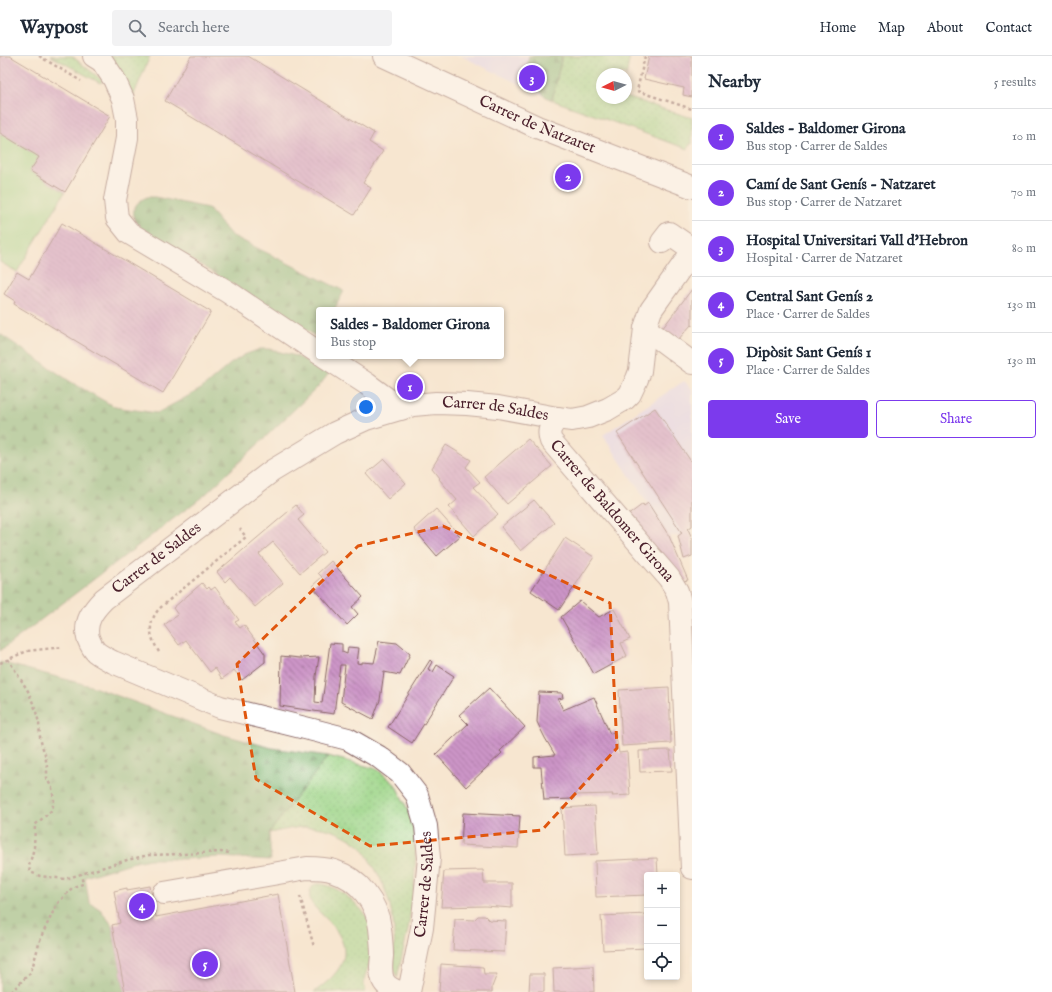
<!DOCTYPE html>
<meta charset="utf-8">
<style>
:root{--surface:#fff;--page:#f2f2f3;--text:#1f2937;--muted:#747a83;--line:#e0e1e3;--accent:#7c3aed}
body{margin:0;font-family:"IM FELL English",serif;background:var(--page);color:var(--text)}
.controls{position:absolute;right:12px;bottom:12px;display:grid;overflow:hidden;border-radius:4px;box-shadow:0 2px 6px #0003}
.controls button{width:36px;height:36px;display:grid;place-items:center;padding:0;border:0;border-bottom:1px solid var(--line);background:var(--surface);color:var(--text);font:20px sans-serif}
.compass{position:absolute;left:596px;top:12px;width:36px;height:36px;border-radius:50%;background:var(--surface);box-shadow:0 2px 6px #0003;rotate:264deg}
.you{position:absolute;left:366px;top:351px;width:14px;height:14px;margin:-10px;border:3px solid #fff;border-radius:50%;background:#1a73e8;box-shadow:0 0 0 6px #1a73e833}
.badge{display:grid;place-items:center;width:26px;height:26px;border-radius:50%;background:var(--accent);color:#fff;font-size:13px;font-weight:700}
.pin{position:absolute;translate:-50% -50%;border:2px solid #fff;box-shadow:0 1px 4px #0006}
.popup{position:absolute;left:316px;top:251px;width:188px;height:52px;box-sizing:border-box;display:grid;place-content:center;border-radius:4px;background:var(--surface);filter:drop-shadow(0 1px 3px #0005);font-size:13px;white-space:nowrap;color:var(--muted)}
.popup b{font-size:15px;color:var(--text)}
.popup::after{content:'';position:absolute;left:50%;top:100%;margin-left:-8px;border:8px solid transparent;border-top-color:var(--surface)}
.list{margin:0;padding:0;list-style:none}
h2{display:flex;justify-content:space-between;align-items:center;height:52px;margin:0;padding:0 16px;font-size:17px}
h2 small{font-size:13px;font-weight:400;color:var(--muted)}
.list li{display:grid;grid-template-columns:26px 1fr auto;gap:12px;align-items:center;box-sizing:border-box;height:56px;padding:0 16px;border-top:1px solid var(--line)}
.list b{display:block;font-size:15px;white-space:nowrap}
.list p{margin:0;font-size:13px;white-space:nowrap;color:var(--muted)}
.list em{font-size:13px;font-style:normal;color:var(--muted)}
.actions{display:flex;gap:8px;padding:12px 16px}
.actions a{flex:1;padding:9px 0;border:1px solid var(--accent);border-radius:4px;text-align:center;font-size:14px;color:var(--accent)}
.actions .main{background:var(--accent);color:#fff}
.icon{flex:none;width:22px;height:22px;fill:none;stroke:currentColor;stroke-width:2;stroke-linecap:round;stroke-linejoin:round}
.map{position:relative;flex:none;width:692px;height:936px;overflow:hidden}
header{display:flex;align-items:center;gap:24px;box-sizing:border-box;height:56px;padding:0 20px;background:var(--surface);border-bottom:1px solid var(--line)}
header strong{font-size:19px}
nav{display:flex;gap:22px;margin-inline-start:auto;font-size:14px}
.search{width:280px;height:36px;background:var(--page);display:flex;align-items:center;gap:10px;box-sizing:border-box;padding:0 14px;border-radius:4px;color:var(--muted);font-size:15px}
main{display:flex}
aside{flex:1;background:var(--surface)}
.map>svg:first-child{display:block}
.built{fill:#dfd5f5}
.grass{fill:url(#grass-dots);stroke:#727a5a}
.forest{fill:url(#forest-firs);stroke:#636a50}
.pitch{fill:#9bd588;stroke:#727a5a}
.building{fill:url(#building-back-hatch)}
.lines{fill:none;stroke-linecap:round;stroke-linejoin:round}
.minor-casing{stroke:#876565;stroke-width:24}
.path{stroke:#876565;stroke-width:2.5;stroke-dasharray:3 3;stroke-linecap:butt}
.minor{stroke:#fff;stroke-width:22}
.marked{fill:none;stroke:#e0560e;stroke-width:3;stroke-dasharray:8 5;stroke-linejoin:round}
.labels{text-anchor:middle;dominant-baseline:central;stroke-width:3;stroke-linejoin:round;paint-order:stroke}
.street-label{font-size:16px;fill:#4a1f2b;stroke:#fbf7ec}
</style>
<header>
<strong>Waypost</strong>
<div class="search"><svg class="icon" aria-label="search" viewBox="0 0 24 24"><circle cx="10" cy="10" r="6"/><path d="M15 15l6 6"/></svg>Search here</div>
<nav><a>Home</a><a>Map</a><a>About</a><a>Contact</a></nav>
</header>
<main>
<div class="map">
<svg width="692" height="936" viewBox="0 0 692 936">
<defs>
<pattern id="grass-dots" width="8" height="8" patternUnits="userSpaceOnUse"><rect width="8" height="8" fill="#9bd588"/><path d="M2 2h.1M6 6h.1" fill="none" stroke="#87b676" stroke-width="1.8" stroke-linecap="round"/></pattern>
<pattern id="forest-firs" width="22" height="20" patternUnits="userSpaceOnUse"><rect width="22" height="20" fill="#7cb674"/><path d="M5 1l3.5 6h-7zM16 11l3.5 6h-7z" fill="#68935f"/></pattern>
<pattern id="building-back-hatch" width="6" height="6" patternUnits="userSpaceOnUse"><rect width="6" height="6" fill="#cc94c7"/><path d="M-1 5l2 2M0 0l6 6M5-1l2 2" fill="none" stroke="#a878a2"/></pattern>
</defs>
<rect width="100%" height="100%" fill="#fbf7ec"/>
<filter id="ink" filterUnits="userSpaceOnUse"><feTurbulence type="fractalNoise" baseFrequency=".025" numOctaves="2"/><feDisplacementMap in="SourceGraphic" scale="8" xChannelSelector="R" yChannelSelector="G"/><feConvolveMatrix kernelMatrix="1 2 1 2 8 2 1 2 1" color-interpolation-filters="sRGB"/></filter>
<filter id="wash" filterUnits="userSpaceOnUse"><feTurbulence type="fractalNoise" baseFrequency=".012" numOctaves="4" result="noise"/><feDisplacementMap in="SourceGraphic" scale="16" xChannelSelector="R" yChannelSelector="G"/><feGaussianBlur stdDeviation="0.9" result="paint"/><feColorMatrix in="noise" values="0 0 0 0 0 0 0 0 0 0 0 0 0 0 0 0 0 1.4 0 .05"/><feComposite in="paint" operator="in"/></filter>
<g filter="url(#wash)">
<rect width="100%" height="100%" fill="#f7e6d0"/>
<path class="built" d="M 461,0 L 562,0 L 552,44 Z
M 684,325 L 692,333 L 692,470 L 678,480 L 669,480 L 603,379 Z"/>
<path class="grass" d="M 51,0 L 72,0 L 102,24 L 102,26 L 100,27 Z
M 108,0 L 150,0 L 133,41 Z
M 562,0 L 630,0 L 626,21 L 626,18 L 602,18 L 602,42 L 626,42 L 626,41 L 692,62 L 692,88 L 690,88 L 688,93 L 552,44 Z
M 328,700 L 377,713 L 395,728 L 408,754 L 413,771 L 416,789 L 414,831 L 408,874 L 397,922 C 390,907 396,890 394,874 C 392,849 384,825 370,805 C 368,801 365,796 362,792 C 347,778 325,770 306,771 C 293,771 281,775 269,777 Z
M 316,828 C 327,827 341,835 349,842 C 356,848 364,855 368,863 C 374,877 373,895 369,909 C 365,920 362,924 366,936 L 314,936 C 327,927 345,912 344,895 C 344,886 338,877 333,870 C 327,862 319,857 313,849 C 308,842 308,832 316,828 Z"/>
<path class="forest" d="M 529,0 L 562,0 L 552,44 C 545,41 542,38 537,32 C 529,23 526,13 529,0 Z
M 147,141 L 155,141 L 208,152 L 231,179 L 344,235 L 334,254 L 319,254 L 319,282 L 138,170 C 130,157 133,147 147,141 Z
M 0,278 L 71,326 L 115,351 L 157,357 L 201,333 L 230,308 L 244,299 L 260,293 L 269,293 L 296,300 L 330,316 L 320,329 L 206,438 L 0,595 Z
M 0,606 L 91,630 L 224,679 L 272,692 L 328,700 L 269,777 L 271,804 L 220,801 L 184,803 L 149,803 L 127,808 L 85,821 L 89,846 L 101,854 L 112,869 L 125,936 L 0,936 Z"/>
<path class="pitch" d="M 0,77 L 39,101 L 30,115 L 65,136 L 17,216 L 0,206 Z"/>
<g id="blocks">
<path class="building" d="M 0,0 L 10,0 L 110,60 L 65,136 L 30,115 L 39,101 L 0,77 Z
M 191,0 L 248,0 L 374,77 L 369,86 L 383,95 L 363,127 L 371,132 L 354,159 L 165,45 Z
M 649,0 L 692,0 L 692,41 L 683,39 L 684,32 L 644,23 Z
M 62,167 L 211,256 L 163,337 L 14,248 L 15,245 L 4,238 L 17,216 L 29,223 Z
M 692,233 L 692,270 L 691,269 L 677,285 L 662,273 Z
M 655,352 L 692,407 L 692,470 L 688,473 L 692,482 L 692,500 L 684,503 L 678,480 L 682,477 L 617,377 Z
M 528,383 L 552,410 L 507,448 L 484,421 Z
M 446,389 L 471,404 L 466,411 L 480,426 L 473,431 L 498,458 L 474,480 L 449,451 L 457,444 L 439,423 L 440,422 L 432,412 Z
M 384,403 L 406,427 L 388,443 L 366,418 Z
M 534,444 L 554,467 L 521,495 L 501,471 Z
M 648,447 L 669,480 L 688,524 L 683,525 L 627,460 L 643,448 L 644,450 Z
M 296,449 L 304,459 L 298,464 L 325,496 L 300,517 L 273,486 L 259,498 L 283,527 L 255,551 L 230,521 L 225,526 L 217,516 Z
M 436,453 L 460,480 L 437,500 L 414,473 Z
M 565,482 L 594,501 L 559,554 L 531,535 Z
M 331,505 L 363,541 L 352,551 L 358,558 L 347,569 L 312,530 L 322,521 L 318,517 Z
M 202,527 L 207,533 L 209,531 L 211,534 L 215,531 L 239,564 L 235,566 L 240,572 L 244,569 L 265,598 L 265,606 L 242,624 L 234,614 L 222,623 L 215,612 L 210,616 L 186,584 L 179,589 L 164,569 L 178,559 L 173,552 Z
M 580,545 L 599,561 L 614,553 L 630,583 L 621,587 L 627,600 L 594,618 L 561,561 Z
M 379,585 L 397,587 L 410,598 L 400,619 L 384,616 L 380,644 L 373,663 L 341,646 L 345,609 L 340,609 L 334,658 L 280,650 L 281,600 L 300,602 L 319,601 L 316,620 L 315,646 L 322,647 L 330,587 L 342,588 L 342,596 L 347,598 L 348,591 L 359,592 L 357,607 L 362,608 L 362,606 L 374,607 Z
M 430,604 L 432,606 L 428,613 L 433,616 L 437,609 L 454,620 L 412,687 L 388,671 Z
M 669,631 L 671,687 L 622,690 L 619,634 Z
M 489,632 L 525,671 L 500,695 L 502,697 L 466,731 L 436,698 L 468,668 L 459,659 Z
M 539,636 L 562,637 L 563,642 L 558,643 L 563,654 L 594,641 L 610,678 L 615,675 L 619,697 L 627,696 L 630,739 L 612,740 L 613,738 L 574,739 L 574,743 L 544,744 L 541,711 L 534,711 L 534,701 L 555,699 L 545,682 L 537,666 Z
M 670,694 L 672,715 L 640,716 L 639,695 Z
M 595,750 L 598,798 L 565,800 L 562,752 Z
M 463,757 L 520,760 L 518,792 L 461,789 Z
M 657,802 L 658,819 L 647,819 L 647,839 L 596,841 L 595,805 Z
M 483,814 L 484,827 L 512,827 L 512,852 L 485,850 L 441,851 L 444,815 Z
M 150,830 L 156,861 L 278,838 L 295,936 L 125,936 L 112,869 L 120,867 L 114,835 L 127,832 L 127,834 Z
M 647,858 L 647,892 L 603,894 L 601,860 Z
M 478,860 L 485,860 L 489,864 L 506,865 L 504,896 L 453,894 L 455,863 L 474,864 Z
M 441,908 L 483,911 L 484,918 L 497,918 L 492,931 L 492,936 L 439,936 Z
M 593,910 L 594,936 L 554,936 L 553,912 Z
M 530,918 L 544,918 L 544,936 L 529,936 Z"/>
</g>
</g>
<g filter="url(#ink)">
<use href="#blocks" fill-opacity="0" stroke="#876565" stroke-width="1"/>
<g class="lines">
<g class="minor-casing">
<g id="minor">
<path d="M 94,0 L 102,5 L 114,23 L 123,43 L 127,63 L 127,82 L 115,144 L 117,162 L 129,177 L 228,236 L 319,297"/>
<path id="s1" d="M 384,0 L 537,71 L 692,131"/>
<path d="M 662,186 L 669,177 L 692,193"/>
<path d="M 645,272 L 692,307"/>
<path d="M 324,300 L 367,328 L 401,353"/>
<path id="s2" d="M 557,362 C 551,371 547,374 551,385 L 669,522 L 677,535 L 680,546 L 692,812"/>
<path d="M 164,837 L 307,812 C 316,812 325,812 334,815 C 359,823 377,847 380,872 C 381,881 382,891 382,900 C 381,908 380,916 383,924 C 386,931 393,934 400,936"/>
<path id="s3" d="M 409,936 L 422,872 L 429,802 L 426,770 L 417,739 L 400,717 L 379,701 L 348,683 L 313,674 L 220,651 L 113,606 C 107,603 101,600 96,596 C 92,592 90,587 88,582 C 84,566 93,554 104,543 L 272,415 L 335,377 L 366,363 L 413,349 L 436,347 L 467,348 L 498,351 L 557,362 L 572,364 L 588,361 L 608,353 L 625,343 L 630,338 L 637,323 L 640,315 L 645,272 L 651,254 L 692,196"/>
</g>
</g>
<path class="path" d="M 39,0 L 81,25
M 645,0 L 637,35 L 692,53
M 159,596 C 151,583 147,571 156,557 C 159,552 164,549 168,545 L 246,481 L 240,473
M 8,603 L 28,635 L 35,652 L 39,667 L 40,681 L 42,690 L 45,698 L 47,711 L 47,723 L 52,732 L 54,744 L 52,754 L 35,769 L 34,792 L 29,810 L 30,816 L 40,820 L 65,823 L 127,804 L 149,799 L 183,798 L 220,796 L 231,797
M 0,607 L 27,595 L 63,591
M 300,840 L 314,891
M 11,936 L 31,916 L 41,881 L 57,848 L 73,831 L 83,828 L 81,818"/>
<use href="#minor" class="minor"/>
</g>
</g>
<path d="M0 0H692V936H0ZM 443,470 L 610,547 L 617,692 L 542,774 L 370,790 L 256,723 L 237,608 L 358,490 Z" fill="#f7e6d0" fill-opacity=".55" fill-rule="evenodd"/>
<path class="marked" d="M 443,470 L 610,547 L 617,692 L 542,774 L 370,790 L 256,723 L 237,608 L 358,490 Z"/>
<g class="labels">
<g class="street-label">
<text stroke="none"><textPath href="#s1" startOffset="168">Carrer de Natzaret</textPath></text>
<text stroke="none"><textPath href="#s3" startOffset="1069">Carrer de Saldes</textPath></text>
<text stroke="none"><textPath href="#s2" startOffset="118">Carrer de Baldomer Girona</textPath></text>
<text stroke="none"><textPath href="#s3" startOffset="685">Carrer de Saldes</textPath></text>
<text stroke="none"><textPath href="#s3" startOffset="109">Carrer de Saldes</textPath></text>
</g>
</g>
</svg>
<div class="controls">
<button>+</button>
<button>−</button>
<button><svg class="icon" aria-label="locate" viewBox="0 0 24 24"><circle cx="12" cy="12" r="6"/><path d="M12 2v4M12 18v4M2 12h4M18 12h4"/></svg></button>
</div>
<svg class="compass" viewBox="-18 -18 36 36"><path d="M0-13l5 13h-10z" fill="#e53935"/><path d="M0 13l5-13h-10z" fill="#747a83"/></svg>
<div class="you"></div>
<div class="pin badge" style="left:410px;top:331px">1</div>
<div class="popup"><b>Saldes - Baldomer Girona</b>Bus stop</div>
<div class="pin badge" style="left:568px;top:121px">2</div>
<div class="pin badge" style="left:532px;top:22px">3</div>
<div class="pin badge" style="left:142px;top:850px">4</div>
<div class="pin badge" style="left:205px;top:908px">5</div>
</div>
<aside>
<h2>Nearby<small>5 results</small></h2>
<ul class="list">
<li><span class="badge">1</span><div><b>Saldes - Baldomer Girona</b><p>Bus stop · Carrer de Saldes</p></div><em>10 m</em></li>
<li><span class="badge">2</span><div><b>Camí de Sant Genís - Natzaret</b><p>Bus stop · Carrer de Natzaret</p></div><em>70 m</em></li>
<li><span class="badge">3</span><div><b>Hospital Universitari Vall d'Hebron</b><p>Hospital · Carrer de Natzaret</p></div><em>80 m</em></li>
<li><span class="badge">4</span><div><b>Central Sant Genís 2</b><p>Place · Carrer de Saldes</p></div><em>130 m</em></li>
<li><span class="badge">5</span><div><b>Dipòsit Sant Genís 1</b><p>Place · Carrer de Saldes</p></div><em>130 m</em></li>
</ul>
<div class="actions"><a class="main">Save</a><a>Share</a></div>
</aside>
</main>
